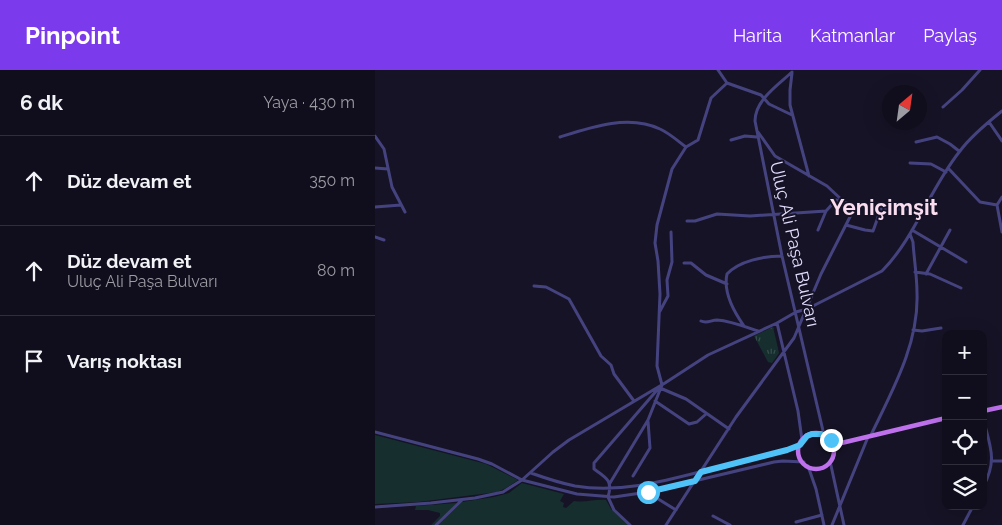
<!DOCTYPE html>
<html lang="tr">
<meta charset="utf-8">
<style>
:root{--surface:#100e1c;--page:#1e1c29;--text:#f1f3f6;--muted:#9c9ca3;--line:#302e3b;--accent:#7c3aed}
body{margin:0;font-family:Raleway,sans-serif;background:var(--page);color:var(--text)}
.controls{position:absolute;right:15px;bottom:15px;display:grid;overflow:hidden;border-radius:10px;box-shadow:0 5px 20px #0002}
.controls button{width:45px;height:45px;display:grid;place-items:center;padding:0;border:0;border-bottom:1px solid var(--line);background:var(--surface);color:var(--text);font:25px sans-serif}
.compass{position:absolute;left:507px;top:15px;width:45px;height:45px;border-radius:50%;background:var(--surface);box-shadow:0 5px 20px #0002;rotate:29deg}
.stop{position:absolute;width:15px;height:15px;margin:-11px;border:4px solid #4fc3f7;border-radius:50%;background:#fff}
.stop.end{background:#4fc3f7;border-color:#fff;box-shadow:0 1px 5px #0008}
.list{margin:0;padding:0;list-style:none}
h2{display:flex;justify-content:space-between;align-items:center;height:65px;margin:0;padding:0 20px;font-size:21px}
h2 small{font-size:16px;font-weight:400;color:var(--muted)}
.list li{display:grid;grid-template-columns:32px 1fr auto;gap:15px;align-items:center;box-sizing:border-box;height:90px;padding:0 20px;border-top:1px solid var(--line)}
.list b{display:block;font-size:19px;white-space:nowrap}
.list p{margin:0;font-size:16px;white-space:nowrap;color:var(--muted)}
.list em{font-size:16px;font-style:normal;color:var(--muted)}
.icon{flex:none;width:28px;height:28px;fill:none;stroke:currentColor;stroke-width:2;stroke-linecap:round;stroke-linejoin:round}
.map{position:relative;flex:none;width:627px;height:455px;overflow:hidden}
header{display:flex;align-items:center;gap:30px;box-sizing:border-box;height:70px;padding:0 25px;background:var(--accent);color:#fff}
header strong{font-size:24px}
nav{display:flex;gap:28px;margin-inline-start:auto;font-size:18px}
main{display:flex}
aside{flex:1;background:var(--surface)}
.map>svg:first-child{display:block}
.grass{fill:#162f2e}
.park{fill:url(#park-tufts)}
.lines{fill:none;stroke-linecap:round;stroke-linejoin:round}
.minor{stroke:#45437f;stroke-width:3}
.major{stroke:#be70ed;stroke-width:4.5}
.route{stroke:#4fc3f7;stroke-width:6}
.labels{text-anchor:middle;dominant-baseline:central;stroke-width:4;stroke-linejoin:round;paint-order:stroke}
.street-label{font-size:18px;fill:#dfdbfb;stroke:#161326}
.district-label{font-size:22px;font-weight:bold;fill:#fbddf0;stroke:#161326}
</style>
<header>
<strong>Pinpoint</strong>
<nav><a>Harita</a><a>Katmanlar</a><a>Paylaş</a></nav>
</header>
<main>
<aside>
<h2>6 dk<small>Yaya · 430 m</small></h2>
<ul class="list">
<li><svg class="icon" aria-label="ahead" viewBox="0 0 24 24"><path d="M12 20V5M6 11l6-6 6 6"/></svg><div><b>Düz devam et</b></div><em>350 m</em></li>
<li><svg class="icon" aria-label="ahead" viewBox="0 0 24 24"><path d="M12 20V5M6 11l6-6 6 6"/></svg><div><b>Düz devam et</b><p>Uluç Ali Paşa Bulvarı</p></div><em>80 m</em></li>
<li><svg class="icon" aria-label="arrive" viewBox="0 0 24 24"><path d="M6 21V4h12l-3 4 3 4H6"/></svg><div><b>Varış noktası</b></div></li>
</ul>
</aside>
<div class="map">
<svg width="627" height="455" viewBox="0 0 627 455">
<defs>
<pattern id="park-tufts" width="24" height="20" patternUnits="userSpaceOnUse" patternTransform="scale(1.25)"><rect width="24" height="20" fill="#162f2e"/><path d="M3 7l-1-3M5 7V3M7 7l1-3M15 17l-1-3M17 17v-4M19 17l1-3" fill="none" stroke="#374d4d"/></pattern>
</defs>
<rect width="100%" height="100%" fill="#161326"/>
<path class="grass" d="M 0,365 L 111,394 L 143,410 L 131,418 L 122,422 L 43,432 L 0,434 Z
M 147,413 L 189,424 L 185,431 L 189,433 L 188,437 L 191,438 L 199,431 C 210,433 220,429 231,430 L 236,439 L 253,455 L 63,455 L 87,432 L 119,427 L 134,423 Z
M 82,433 L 59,455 L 56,455 L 65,446 L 65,443 L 53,440 L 40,440 L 41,436 Z"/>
<path class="park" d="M 398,257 L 404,283 L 397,293 L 393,292 L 379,266 Z"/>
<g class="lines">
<path class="minor" d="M 343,0 L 352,13 L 386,25 L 394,34 L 417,45
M 417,2 C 403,15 380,30 380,51 L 407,186 L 449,365
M 417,3 L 415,20 L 415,35 L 434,106
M 568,37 L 587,20 L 605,0
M 614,52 L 627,71
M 383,62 L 400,86 L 452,116 L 468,131
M 0,66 L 9,79 L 17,117 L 30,142
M 185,67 C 216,57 254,44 285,59 C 294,63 303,71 311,77
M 356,70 L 370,66 L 382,67
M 541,72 L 562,67 L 575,74 L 584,81
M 535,93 L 556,94 L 571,102
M 0,98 L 13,99
M 573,98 L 605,132 L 622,135
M 627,127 L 622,135 L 627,162
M 0,137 L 26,135
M 312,151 L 320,151 L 342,144 L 375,146 L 451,141 L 461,130 C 488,138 521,143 549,136
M 471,155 L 490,160 L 498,161 L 506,139
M 443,160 L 451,141
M 537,160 L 591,192
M 0,167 L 9,170
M 309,193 L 316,193 L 331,205 L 352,214
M 540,202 L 555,204 L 586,218
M 551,204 L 575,160
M 159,216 L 171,217 L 194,229 L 226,286 L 236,295 L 239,304 L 259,331
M 285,241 L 293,226 L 292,210 L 297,192 L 296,162
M 326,251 C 332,254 336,250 342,250 C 356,251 371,257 383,261
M 402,253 L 423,341 L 427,370
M 369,256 C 359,242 348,222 352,204 C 364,191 389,186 407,186
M 538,260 L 547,261 L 566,258
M 285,318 L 311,329 L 354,359
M 280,331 L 314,354 L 322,352 L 331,344
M 608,348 C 615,376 623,390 608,417
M 0,362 L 103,389 L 117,394 L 147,410 L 202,424 L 239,427 L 273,422 L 399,392 L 408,391 L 429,392
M 496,365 C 517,321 544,274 542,223 C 542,206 539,189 538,172 L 535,164
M 455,391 L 469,455
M 618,391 L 627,391
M 433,396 L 441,419 L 449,455
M 156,403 C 170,408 185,413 200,416 C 249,424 296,409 344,397 C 371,390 399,386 425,375
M 258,406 L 275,378 L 273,351
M 235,413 L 273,350 L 287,315 L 282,296 L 285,224 L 283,191 L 280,173 L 282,155 L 297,99 L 311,77 L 323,70 L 336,28 L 352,13
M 280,427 L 301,440
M 0,437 L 56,433 L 100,428 L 128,422 L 147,410 L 178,382 L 194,370 L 290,313 L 333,285 L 402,253 L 421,242 L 432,239 L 507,201 C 540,168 555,118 585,81 C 596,66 612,53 627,41
M 338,446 L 355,455
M 421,452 L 447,445
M 61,455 L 87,430
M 255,455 L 239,440 L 233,427 C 238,411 232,408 219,399 L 219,393 L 283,319
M 291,455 L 361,347 L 419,268 L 446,204 L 481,135
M 457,455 L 493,367
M 588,455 L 598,436"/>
<path class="major" d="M 608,341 L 627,337
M423 381a18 18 0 1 1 36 0a18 18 0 1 1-36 0Z
M 458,375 L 571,348"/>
</g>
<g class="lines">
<path class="route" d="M 273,422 L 320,411 L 326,402 L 412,380 L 425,375 L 432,366 L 437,364 L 446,364 L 456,370"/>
</g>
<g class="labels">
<g class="street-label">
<text transform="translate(420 174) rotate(77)">Uluç Ali Paşa Bulvarı</text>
</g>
<g class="district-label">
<text x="509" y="137">Yeniçimşit</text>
</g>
</g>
</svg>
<div class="controls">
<button>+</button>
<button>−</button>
<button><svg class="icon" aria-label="locate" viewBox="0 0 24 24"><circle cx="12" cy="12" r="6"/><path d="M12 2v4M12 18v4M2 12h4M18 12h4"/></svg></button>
<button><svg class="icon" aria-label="layers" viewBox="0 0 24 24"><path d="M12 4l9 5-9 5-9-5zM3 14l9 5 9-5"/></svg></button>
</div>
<svg class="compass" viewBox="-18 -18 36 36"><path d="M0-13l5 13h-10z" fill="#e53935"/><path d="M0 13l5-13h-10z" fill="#9c9ca3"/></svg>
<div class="stop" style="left:273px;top:422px"></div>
<div class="stop end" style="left:456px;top:370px"></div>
</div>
</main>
